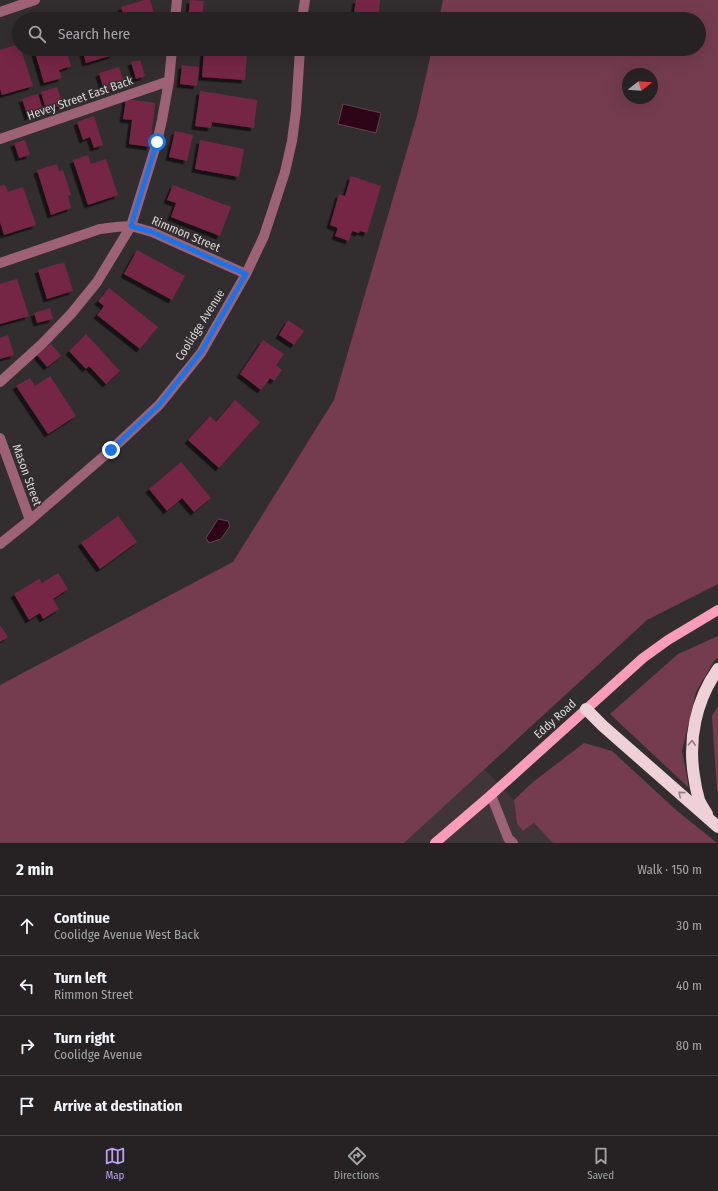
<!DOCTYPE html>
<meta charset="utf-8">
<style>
:root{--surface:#262223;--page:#322f30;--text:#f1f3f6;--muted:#a4a4a6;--line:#423f41;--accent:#bca0f2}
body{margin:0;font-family:"Fira Sans Condensed",sans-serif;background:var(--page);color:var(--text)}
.compass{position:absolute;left:622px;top:68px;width:36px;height:36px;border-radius:50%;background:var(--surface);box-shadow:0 4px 16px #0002;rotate:73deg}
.stop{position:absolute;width:12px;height:12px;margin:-9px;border:3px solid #1a73e8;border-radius:50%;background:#fff}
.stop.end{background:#1a73e8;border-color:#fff;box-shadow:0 1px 4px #0008}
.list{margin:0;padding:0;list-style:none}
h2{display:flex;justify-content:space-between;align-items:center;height:52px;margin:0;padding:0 16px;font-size:17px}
h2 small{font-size:13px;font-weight:400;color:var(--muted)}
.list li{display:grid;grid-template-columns:26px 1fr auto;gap:12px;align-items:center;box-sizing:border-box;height:60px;padding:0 16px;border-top:1px solid var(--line)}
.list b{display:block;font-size:15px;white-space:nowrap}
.list p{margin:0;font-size:13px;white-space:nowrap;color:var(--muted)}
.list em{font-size:13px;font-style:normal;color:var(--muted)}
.icon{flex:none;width:22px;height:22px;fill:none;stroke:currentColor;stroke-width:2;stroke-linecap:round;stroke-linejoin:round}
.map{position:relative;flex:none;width:718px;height:843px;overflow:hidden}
.search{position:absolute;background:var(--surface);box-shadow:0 4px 16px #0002;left:12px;right:12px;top:12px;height:44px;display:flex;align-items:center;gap:10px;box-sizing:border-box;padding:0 14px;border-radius:22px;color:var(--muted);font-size:15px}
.sheet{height:292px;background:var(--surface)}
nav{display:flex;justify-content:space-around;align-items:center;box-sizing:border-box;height:56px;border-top:1px solid var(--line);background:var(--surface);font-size:11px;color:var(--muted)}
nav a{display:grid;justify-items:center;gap:2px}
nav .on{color:var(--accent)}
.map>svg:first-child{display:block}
.built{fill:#403538}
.green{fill:#753c4f;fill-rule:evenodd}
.water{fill:#2e0516;stroke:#614450}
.building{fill:#762645;filter:url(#shadow)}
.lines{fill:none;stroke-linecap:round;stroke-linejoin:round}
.minor{stroke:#9d6275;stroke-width:10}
.major{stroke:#fc9cbb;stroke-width:10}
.highway{stroke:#eed0d8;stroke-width:12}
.oneway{stroke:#907f84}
.route{stroke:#1a73e8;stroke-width:5}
.labels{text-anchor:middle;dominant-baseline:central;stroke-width:3;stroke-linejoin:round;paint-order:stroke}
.street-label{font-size:12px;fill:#d9d6d7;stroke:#322e2f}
</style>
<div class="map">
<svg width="718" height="843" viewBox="0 0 718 843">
<defs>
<filter id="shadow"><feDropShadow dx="-3.5" dy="3.5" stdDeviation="0" flood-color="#0009"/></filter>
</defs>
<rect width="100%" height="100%" fill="#322e2f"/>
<path class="built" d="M 484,769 L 514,800 L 517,824 L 523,831 L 534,823 L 553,843 L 404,843 Z"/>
<path class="green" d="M 443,0 L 718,0 L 718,584 L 647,620 L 404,843 L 0,843 L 0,685 L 233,562 L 334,400 L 417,116 L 432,49 L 699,49 L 699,19 L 439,19 ZM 628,74 L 652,74 L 652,98 L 628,98 Z
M 718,636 L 718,657 L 714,661 L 696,692 L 682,751 L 689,788 L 610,714 L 678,654 Z
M 718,706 L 718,792 L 717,790 L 712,716 Z
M 584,743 L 612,751 L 676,810 L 717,843 L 553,843 L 534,823 L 523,831 L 517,824 L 514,800 L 533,782 Z"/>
<path class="water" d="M 343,104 L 381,113 L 376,133 L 338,124 Z
M 218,519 L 228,521 L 230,526 L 221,539 L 209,543 L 206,538 Z"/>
<path class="building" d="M 145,0 L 150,0 L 156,19 L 125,19 L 121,7 Z
M 190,0 L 204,1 L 202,16 L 217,18 L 217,19 L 188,19 Z
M 356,0 L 380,0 L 378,19 L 353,19 Z
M 223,15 L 234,16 L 234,19 L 222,19 Z
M 19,44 L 19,49 L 21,49 L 33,86 L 2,95 L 0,89 L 0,50 Z
M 34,49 L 66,49 L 71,66 L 59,70 L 62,78 L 44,83 Z
M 82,49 L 112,49 L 113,55 L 86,63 Z
M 204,51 L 247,54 L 245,80 L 202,77 Z
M 140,60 L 145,76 L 136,79 L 131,62 Z
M 182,65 L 199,67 L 197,86 L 180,84 Z
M 119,67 L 125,85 L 104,91 L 99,73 Z
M 57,87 L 63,105 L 46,110 L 41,92 Z
M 200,91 L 257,100 L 254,128 L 212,122 L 211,128 L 195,126 Z
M 38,94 L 44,112 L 28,117 L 22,99 Z
M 126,99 L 155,103 L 150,147 L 129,144 L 132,120 L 123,119 Z
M 94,116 L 103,145 L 94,148 L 90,137 L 83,140 L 77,122 Z
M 175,131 L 193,135 L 187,161 L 169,157 Z
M 25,140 L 30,155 L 19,158 L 14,143 Z
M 200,140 L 244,149 L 239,177 L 195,169 Z
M 88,155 L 91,164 L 106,159 L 118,195 L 88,205 L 73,160 Z
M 57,164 L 59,171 L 63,170 L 71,195 L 68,196 L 71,208 L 51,215 L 37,170 Z
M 351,176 L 381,186 L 367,233 L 360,231 L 359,233 L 352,231 L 349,241 L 335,236 L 338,228 L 330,225 L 339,194 L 345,196 Z
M 5,185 L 8,192 L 23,187 L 36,225 L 4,235 L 0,222 L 0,186 Z
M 173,185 L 231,207 L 220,236 L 171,217 L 176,203 L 167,200 Z
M 137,250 L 185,276 L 172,300 L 124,274 Z
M 64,262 L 73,291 L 47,299 L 38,270 Z
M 17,279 L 29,316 L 0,324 L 0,284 Z
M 109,288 L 158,327 L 140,349 L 97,315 L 104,306 L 98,301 Z
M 50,308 L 53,319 L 37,323 L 34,313 Z
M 288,320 L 304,331 L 294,345 L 279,335 Z
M 86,334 L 120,371 L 106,384 L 89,366 L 86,369 L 69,351 Z
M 8,335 L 14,355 L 0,359 L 0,338 Z
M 263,340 L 284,354 L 276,365 L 282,370 L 274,381 L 270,378 L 261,390 L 240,374 Z
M 51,344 L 61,356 L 47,367 L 37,355 Z
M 50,376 L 76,416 L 48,434 L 16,386 L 30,378 L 35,386 Z
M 235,400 L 260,422 L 219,468 L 188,440 L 210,416 L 216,422 Z
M 181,462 L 211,498 L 194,512 L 182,498 L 167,511 L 149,489 Z
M 118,516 L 137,542 L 100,569 L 81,543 Z
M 58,573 L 68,589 L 53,599 L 59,609 L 43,619 L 40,613 L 29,620 L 14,594 L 39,579 L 42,583 Z
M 0,625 L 8,637 L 0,642 Z"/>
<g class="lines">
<path class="minor" d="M 0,12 L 35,0
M 175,19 L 177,0
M 302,19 L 305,0
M 0,139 L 169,81
M 0,263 L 100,229 L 116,227 L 131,226 L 152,232 L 246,274
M 0,382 L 42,344 L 71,314 L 97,282 L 131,226 L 157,142 L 162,120 L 169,81 L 172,49
M 0,438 L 30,520
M 0,544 L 30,520 L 111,450 L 159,405 L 201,353 L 246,274 L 264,236 L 285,172 L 292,141 L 296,111 L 300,49
M 491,795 L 508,838 L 513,843"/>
<path class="major" d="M 435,843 L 491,795 L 643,658 L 668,640 L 718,610"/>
<path class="highway" d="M 586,709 L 603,726 L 718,827
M 707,814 C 704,809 701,805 699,800 C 697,793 695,784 694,776 C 688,739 696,700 718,669"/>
</g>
<defs><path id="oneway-chevron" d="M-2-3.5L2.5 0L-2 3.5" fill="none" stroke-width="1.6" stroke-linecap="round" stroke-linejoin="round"/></defs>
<g class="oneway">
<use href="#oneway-chevron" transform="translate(692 743) rotate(-87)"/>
<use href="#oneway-chevron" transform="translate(681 794) rotate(-139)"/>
</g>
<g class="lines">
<path class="route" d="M 111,450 L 159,405 L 201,352 L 246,274 L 152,232 L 131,226 L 157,142"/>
</g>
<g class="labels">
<g class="street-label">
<text transform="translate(80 98) rotate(-19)">Hevey Street East Back</text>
<text transform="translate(186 234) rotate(23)">Rimmon Street</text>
<text transform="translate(200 325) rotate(-58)">Coolidge Avenue</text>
<text transform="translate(27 475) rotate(70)">Mason Street</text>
<text transform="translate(555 719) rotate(-42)">Eddy Road</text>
</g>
</g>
</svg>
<svg class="compass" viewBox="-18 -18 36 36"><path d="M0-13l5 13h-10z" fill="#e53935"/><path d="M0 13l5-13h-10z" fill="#a4a4a6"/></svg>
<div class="stop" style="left:157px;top:142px"></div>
<div class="stop end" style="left:111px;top:450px"></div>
<div class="search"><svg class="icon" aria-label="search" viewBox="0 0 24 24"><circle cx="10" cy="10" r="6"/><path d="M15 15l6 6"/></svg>Search here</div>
</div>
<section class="sheet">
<h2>2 min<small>Walk · 150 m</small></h2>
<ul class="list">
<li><svg class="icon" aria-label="ahead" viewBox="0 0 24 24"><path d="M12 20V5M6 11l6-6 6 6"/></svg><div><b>Continue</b><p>Coolidge Avenue West Back</p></div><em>30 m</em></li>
<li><svg class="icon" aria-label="left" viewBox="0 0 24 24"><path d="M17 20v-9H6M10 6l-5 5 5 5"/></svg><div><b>Turn left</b><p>Rimmon Street</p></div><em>40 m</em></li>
<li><svg class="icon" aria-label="right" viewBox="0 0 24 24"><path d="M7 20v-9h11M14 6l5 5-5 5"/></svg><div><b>Turn right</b><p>Coolidge Avenue</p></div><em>80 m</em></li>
<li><svg class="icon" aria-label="arrive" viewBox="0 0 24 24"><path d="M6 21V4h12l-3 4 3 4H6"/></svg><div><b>Arrive at destination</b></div></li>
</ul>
</section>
<nav>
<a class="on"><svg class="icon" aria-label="map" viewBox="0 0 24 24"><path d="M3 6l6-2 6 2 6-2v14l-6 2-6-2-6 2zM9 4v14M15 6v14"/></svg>Map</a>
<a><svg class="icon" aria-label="directions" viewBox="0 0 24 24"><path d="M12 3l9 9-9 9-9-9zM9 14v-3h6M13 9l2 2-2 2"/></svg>Directions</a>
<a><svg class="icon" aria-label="saved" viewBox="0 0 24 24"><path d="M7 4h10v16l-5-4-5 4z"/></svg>Saved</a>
</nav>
